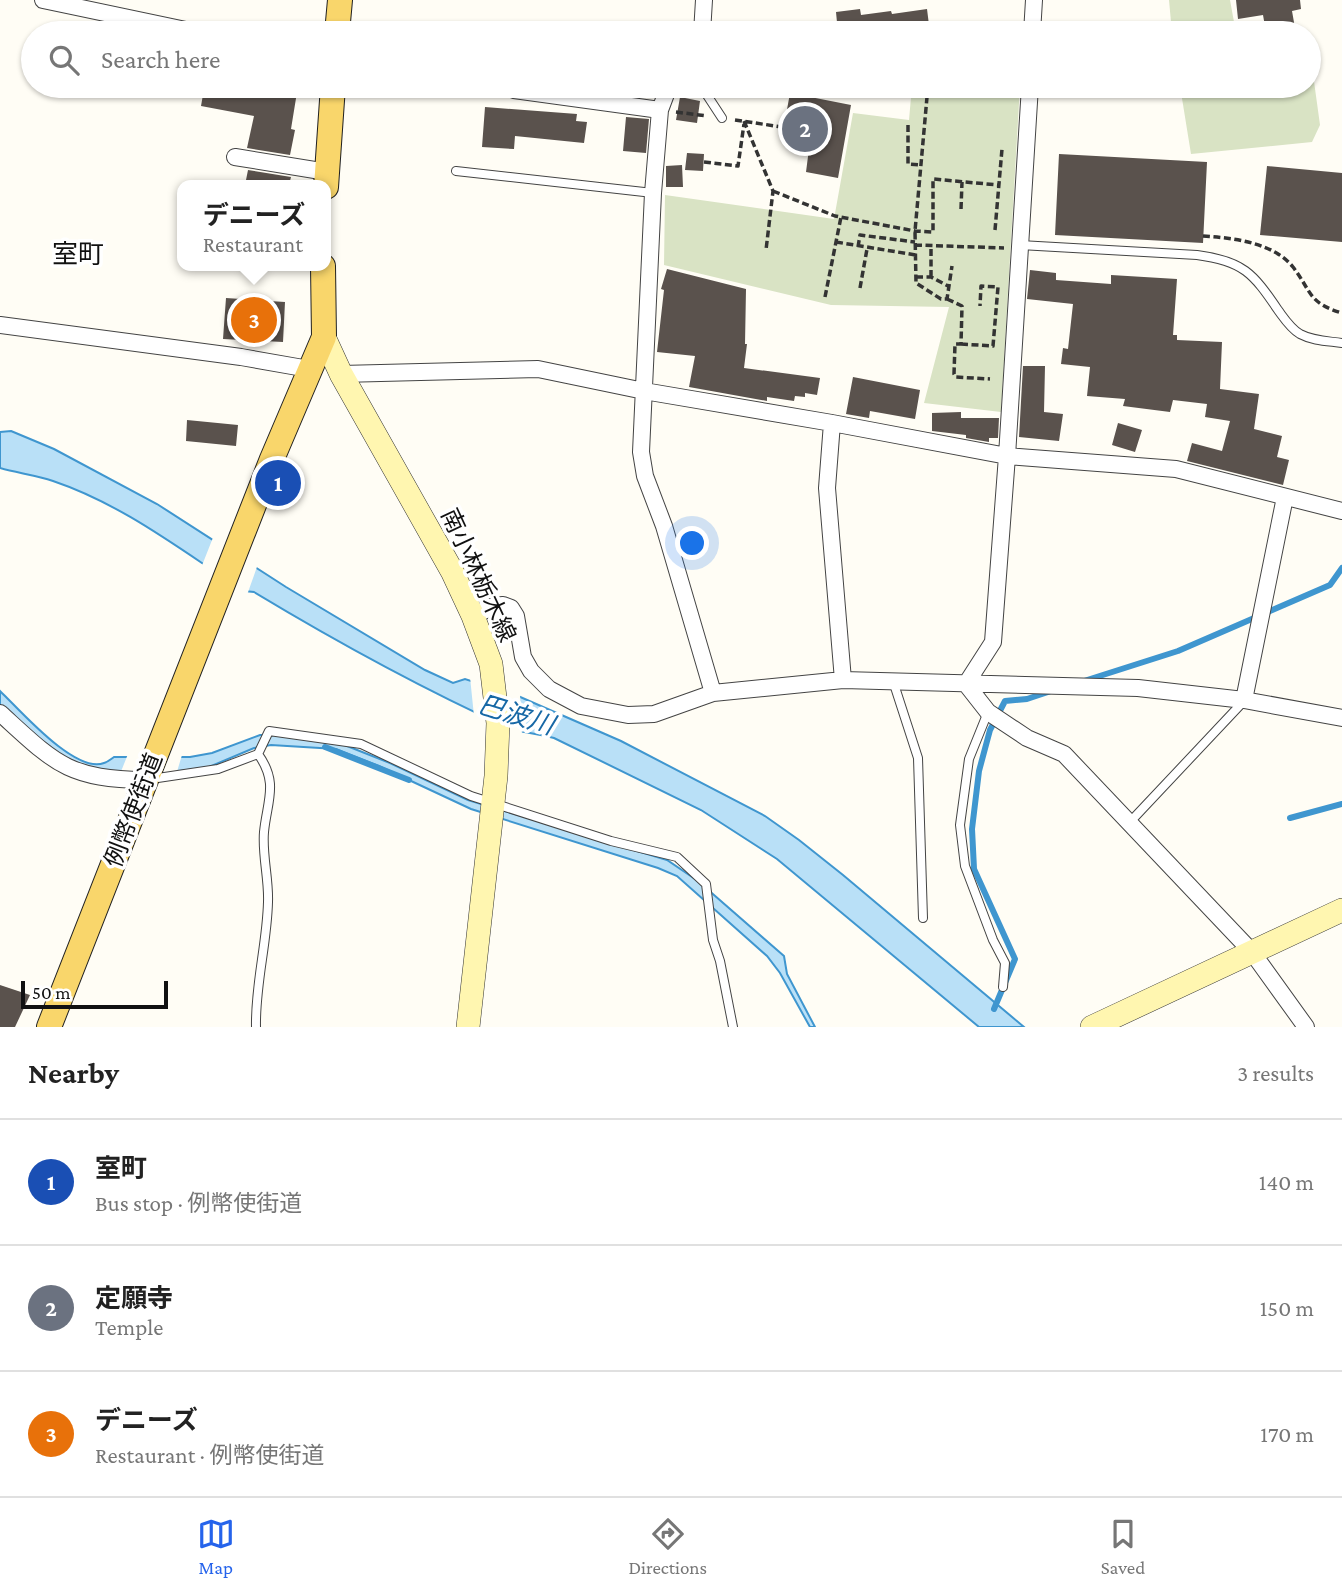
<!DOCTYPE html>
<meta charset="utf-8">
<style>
:root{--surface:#fff;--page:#f6f6f6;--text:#222;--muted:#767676;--line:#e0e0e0;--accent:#2563eb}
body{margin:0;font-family:"Crimson Pro","Noto Sans JP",serif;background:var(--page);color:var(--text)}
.scale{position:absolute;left:21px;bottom:18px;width:147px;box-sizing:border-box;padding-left:7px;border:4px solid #111;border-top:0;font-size:19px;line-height:24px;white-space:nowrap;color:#111;-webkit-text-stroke:5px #fff;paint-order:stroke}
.you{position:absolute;left:693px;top:544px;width:24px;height:24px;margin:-18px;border:5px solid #fff;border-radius:50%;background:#1a73e8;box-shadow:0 0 0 10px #1a73e833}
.badge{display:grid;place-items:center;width:46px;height:46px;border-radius:50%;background:var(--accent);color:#fff;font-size:23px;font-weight:700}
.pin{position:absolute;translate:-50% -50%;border:4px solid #fff;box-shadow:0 2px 7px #0006}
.popup{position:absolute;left:177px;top:180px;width:154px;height:91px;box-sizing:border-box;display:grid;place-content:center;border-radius:14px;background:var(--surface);filter:drop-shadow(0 2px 5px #0005);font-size:23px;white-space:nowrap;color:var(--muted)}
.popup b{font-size:26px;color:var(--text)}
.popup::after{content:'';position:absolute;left:50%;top:100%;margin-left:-14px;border:14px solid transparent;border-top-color:var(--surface)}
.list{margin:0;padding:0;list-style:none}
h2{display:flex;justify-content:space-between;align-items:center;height:91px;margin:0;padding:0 28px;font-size:30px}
h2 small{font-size:23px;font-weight:400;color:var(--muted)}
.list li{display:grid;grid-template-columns:46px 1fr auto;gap:21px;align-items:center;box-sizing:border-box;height:126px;padding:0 28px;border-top:2px solid var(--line)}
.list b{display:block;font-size:26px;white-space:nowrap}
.list p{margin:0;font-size:23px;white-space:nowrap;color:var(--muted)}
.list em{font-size:23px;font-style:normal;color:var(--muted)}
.icon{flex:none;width:38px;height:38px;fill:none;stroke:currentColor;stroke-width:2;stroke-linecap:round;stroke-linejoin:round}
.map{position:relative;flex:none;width:1342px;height:1027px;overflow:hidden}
.search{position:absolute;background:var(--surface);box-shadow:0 2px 5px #0004;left:21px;right:21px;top:21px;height:77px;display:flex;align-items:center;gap:18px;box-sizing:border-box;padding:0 24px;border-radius:38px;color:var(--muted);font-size:26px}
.sheet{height:469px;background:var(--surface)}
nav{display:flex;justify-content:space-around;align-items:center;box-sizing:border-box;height:98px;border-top:2px solid var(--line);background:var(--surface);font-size:19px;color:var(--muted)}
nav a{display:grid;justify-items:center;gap:4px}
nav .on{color:var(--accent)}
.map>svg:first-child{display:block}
.cemetery{fill:#d9e3c4}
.water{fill:#b9e0f7;stroke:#3f96cf;stroke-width:2}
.pier{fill:#fffdf5}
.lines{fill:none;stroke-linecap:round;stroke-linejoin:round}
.stream{stroke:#3f96cf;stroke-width:6}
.building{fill:#5a524d}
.lane-casing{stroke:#444;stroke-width:10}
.street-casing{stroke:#444;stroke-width:18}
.secondary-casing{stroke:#333;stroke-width:24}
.primary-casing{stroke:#222;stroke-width:26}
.path{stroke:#333;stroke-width:3.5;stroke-dasharray:7 3.5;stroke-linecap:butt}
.lane{stroke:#fff;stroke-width:8}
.street{stroke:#fff;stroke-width:16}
.secondary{stroke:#fff6b0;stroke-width:23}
.primary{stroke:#f9d66b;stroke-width:24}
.labels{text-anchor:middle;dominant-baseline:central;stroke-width:7;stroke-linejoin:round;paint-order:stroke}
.street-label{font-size:24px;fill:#111;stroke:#fff}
.neighbourhood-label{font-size:26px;fill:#111;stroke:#fff}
.water-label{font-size:26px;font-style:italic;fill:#1768a6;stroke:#fff}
</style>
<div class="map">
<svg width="1342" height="1027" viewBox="0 0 1342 1027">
<rect width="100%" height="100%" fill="#fffdf5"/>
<path class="cemetery" d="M 1169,0 L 1230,0 L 1236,33 L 1172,33 Z
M 1309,45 L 1320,125 L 1312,142 L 1191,154 L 1180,86 L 1309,86 Z
M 912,86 L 1020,86 L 1001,412 L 924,403 L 949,307 L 831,305 L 664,265 L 665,195 L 834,219 L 853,113 L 909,120 Z"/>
<path class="water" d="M 11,431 L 54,449 L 157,504 L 286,587 L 425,670 L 453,683 L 465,679 L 518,696 L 621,741 L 765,816 L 799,840 L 843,875 L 1024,1027 L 979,1027 L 777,859 L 701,810 L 554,738 C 539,734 526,733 511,729 C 423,689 337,642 254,592 L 244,591 C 182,551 124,505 53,481 C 36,475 17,473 0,468 L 0,432 Z
M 0,691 C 20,710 75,774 104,763 C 108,762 111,759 114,757 L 190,757 L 212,753 L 260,735 L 282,735 L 337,742 L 390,763 L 468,800 L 667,860 L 698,881 L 784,956 L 787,974 L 815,1027 L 810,1027 L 780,973 L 767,956 L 677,876 L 658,868 L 471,809 L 379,766 L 336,749 L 271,745 L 254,748 L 209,767 L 180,771 L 89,771 L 66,760 L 0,707 Z"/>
<path class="pier" d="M 214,535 L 258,564 L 247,595 L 201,568 Z
M 470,677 L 520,694 L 522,736 L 509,733 L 474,716 Z
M 128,754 L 182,755 L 176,775 L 120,774 Z"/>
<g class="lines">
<path class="stream" d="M 1084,681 L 1178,651 L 1330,585 L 1342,568
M 325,747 L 409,780
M 1290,818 L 1342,804
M 994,1009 L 1015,959 L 974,869 L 972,829 L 979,771 L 990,730 L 1005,701 L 1027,699 L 1051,691"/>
</g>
<path class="building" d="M 1236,0 L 1300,0 L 1301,9 L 1292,11 L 1295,28 L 1266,32 L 1263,15 L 1238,19 Z
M 860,9 L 861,15 L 891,11 L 892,14 L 927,9 L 930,33 L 838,33 L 836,12 Z
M 216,86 L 298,86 L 291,129 L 295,130 L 290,155 L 247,148 L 254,116 L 201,106 L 204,89 L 216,91 Z
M 790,93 L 851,105 L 838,178 L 806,172 L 810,141 L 782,137 Z
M 680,97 L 700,101 L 697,123 L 676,120 Z
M 485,107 L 577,114 L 576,121 L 587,122 L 584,143 L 515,136 L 514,149 L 482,147 Z
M 626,117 L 649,119 L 646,153 L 623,151 Z
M 687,153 L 704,154 L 703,171 L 685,170 Z
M 1059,154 L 1207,162 L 1203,243 L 1055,235 Z
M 682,165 L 683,187 L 666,187 L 666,166 Z
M 1267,166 L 1342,173 L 1342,242 L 1260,235 Z
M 248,170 L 291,177 L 289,185 L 245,185 Z
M 667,269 L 746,289 L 745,344 L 747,344 L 744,368 L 820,378 L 817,395 L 805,393 L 805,397 L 795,396 L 794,401 L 767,397 L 767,401 L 689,387 L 695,356 L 657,352 L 664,290 L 661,289 Z
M 1030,270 L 1056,273 L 1056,280 L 1111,284 L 1111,275 L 1177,279 L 1173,335 L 1177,335 L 1177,340 L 1222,342 L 1220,389 L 1259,394 L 1254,429 L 1282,436 L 1277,457 L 1289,460 L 1283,485 L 1187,461 L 1192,443 L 1222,451 L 1230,421 L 1205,417 L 1207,404 L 1173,400 L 1170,412 L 1123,406 L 1125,399 L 1087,396 L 1090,367 L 1061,364 L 1063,348 L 1068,349 L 1073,304 L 1027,299 Z
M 226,298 L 285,302 L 283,342 L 223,339 Z
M 1023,366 L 1045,366 L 1044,412 L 1063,414 L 1059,441 L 1019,437 Z
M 853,377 L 920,390 L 915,419 L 870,411 L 869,418 L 846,414 Z
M 961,412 L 961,418 L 999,418 L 998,438 L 989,438 L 989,442 L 966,438 L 966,435 L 932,431 L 932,413 Z
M 187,420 L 238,425 L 236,446 L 186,441 Z
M 1118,423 L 1142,430 L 1135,452 L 1112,445 Z
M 0,985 L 30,995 L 15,1027 L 0,1027 Z"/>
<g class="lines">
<g class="lane-casing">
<path id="lane" d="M 704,86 L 705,92 L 722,118
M 456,171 L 653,193
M 1020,245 L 1197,255 C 1243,261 1253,273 1278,310 C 1284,318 1290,328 1300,334 C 1313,341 1328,341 1342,343
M 893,681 L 918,758 L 923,918
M 988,712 L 969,759 L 960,825 L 965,866 L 993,940 L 1005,963 L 1003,987
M 258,754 L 269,731 L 361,744 L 471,796 L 611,841 L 677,857 L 706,884 L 713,940 L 720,961 L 733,1027
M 151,779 L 218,769 L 258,754 C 279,783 267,801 264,832 C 262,855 269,879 268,902 C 267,944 255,985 256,1027
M 1130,822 L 1243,702"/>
</g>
<g class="street-casing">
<path id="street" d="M 43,0 L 200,33
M 702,33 L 704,0
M 1032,33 L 1034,0
M 506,86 L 514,90 L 660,110
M 669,86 L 660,110 L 653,193 L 641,452 L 645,476 L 664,526 L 713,693
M 1030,86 L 1007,456 L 993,642 L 966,684 L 988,712 L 1027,738 L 1064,754 L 1252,952 L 1306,1027
M 235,157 L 327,172
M 0,325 L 241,357 L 309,369
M 341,374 L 538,369 L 644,391 L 832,423 L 1007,456 L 1176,469 L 1342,511
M 832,423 L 827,488 L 843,680
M 473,616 L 494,606 L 503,605 L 511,608 L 516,616 L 523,657 L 531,671 L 549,689 L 581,706 L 628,715 L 654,714 L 713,693 L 843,680 L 1138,688 L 1244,700 L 1342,718
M 1244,700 L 1285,497
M 0,713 C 55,763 67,779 145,780"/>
</g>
<g class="secondary-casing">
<path id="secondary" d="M 324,337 L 341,374 L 452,571 L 473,616 L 491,664 L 498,723 L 496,776 L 468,1027
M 1092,1027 L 1342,910"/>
</g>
<g class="primary-casing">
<path id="primary" d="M 337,33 L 340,0
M 326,187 L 333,86
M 49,1027 L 272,459 L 324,337 L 323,266"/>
</g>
<path class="path" d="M 928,86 L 915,231 L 916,283 L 941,299 L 947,299 L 952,266
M 676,112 L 707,116
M 735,120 L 782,127
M 744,121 L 773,191 L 766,250
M 908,125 L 908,164 L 921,165
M 704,162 L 738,166 L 744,124
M 773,191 L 835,216 L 915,231 L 933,232 L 933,179 L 998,185
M 961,209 L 962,182
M 995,230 L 1002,149
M 1203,236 C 1232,238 1273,242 1293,267 C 1312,292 1308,303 1342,313
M 836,242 L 916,255
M 915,245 L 1004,248
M 858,247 L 860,235 L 915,242
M 916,277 L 931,277 L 950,287
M 931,277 L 931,246
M 860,288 L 867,249
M 825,297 L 841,217
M 947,299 L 962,306 L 961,344 L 955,344 L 954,374 L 956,377 L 990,379
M 961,344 L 993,346 L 998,287 L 981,286 L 980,306"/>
<use href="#lane" class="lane"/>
<use href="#street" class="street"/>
<use href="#secondary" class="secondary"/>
<use href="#primary" class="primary"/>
</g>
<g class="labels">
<g class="street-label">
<text transform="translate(479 575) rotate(65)">南小林栃木線</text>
<text transform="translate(133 810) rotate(-69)">例幣使街道</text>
</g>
<g class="neighbourhood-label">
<text x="78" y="254">室町</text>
</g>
<g class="water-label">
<text transform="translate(516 715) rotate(17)">巴波川</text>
</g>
</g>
</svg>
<div class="scale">50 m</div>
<div class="you"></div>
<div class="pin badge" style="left:278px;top:483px;background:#1a4fb4">1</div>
<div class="pin badge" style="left:805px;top:129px;background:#6b7280">2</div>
<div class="pin badge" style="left:254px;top:320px;background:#e8710a">3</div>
<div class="popup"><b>デニーズ</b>Restaurant</div>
<div class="search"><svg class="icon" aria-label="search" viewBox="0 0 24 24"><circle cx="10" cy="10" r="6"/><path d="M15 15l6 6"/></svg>Search here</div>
</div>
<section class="sheet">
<h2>Nearby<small>3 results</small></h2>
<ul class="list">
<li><span class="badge" style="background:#1a4fb4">1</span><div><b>室町</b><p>Bus stop · 例幣使街道</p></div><em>140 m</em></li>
<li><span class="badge" style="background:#6b7280">2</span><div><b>定願寺</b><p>Temple</p></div><em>150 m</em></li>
<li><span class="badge" style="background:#e8710a">3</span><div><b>デニーズ</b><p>Restaurant · 例幣使街道</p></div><em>170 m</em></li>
</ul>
</section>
<nav>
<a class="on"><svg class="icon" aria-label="map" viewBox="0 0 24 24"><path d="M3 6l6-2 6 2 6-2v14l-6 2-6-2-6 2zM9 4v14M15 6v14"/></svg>Map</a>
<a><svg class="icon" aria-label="directions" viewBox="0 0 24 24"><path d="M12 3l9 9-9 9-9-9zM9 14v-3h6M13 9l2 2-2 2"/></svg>Directions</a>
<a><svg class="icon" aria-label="saved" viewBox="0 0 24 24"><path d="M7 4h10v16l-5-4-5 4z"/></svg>Saved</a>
</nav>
